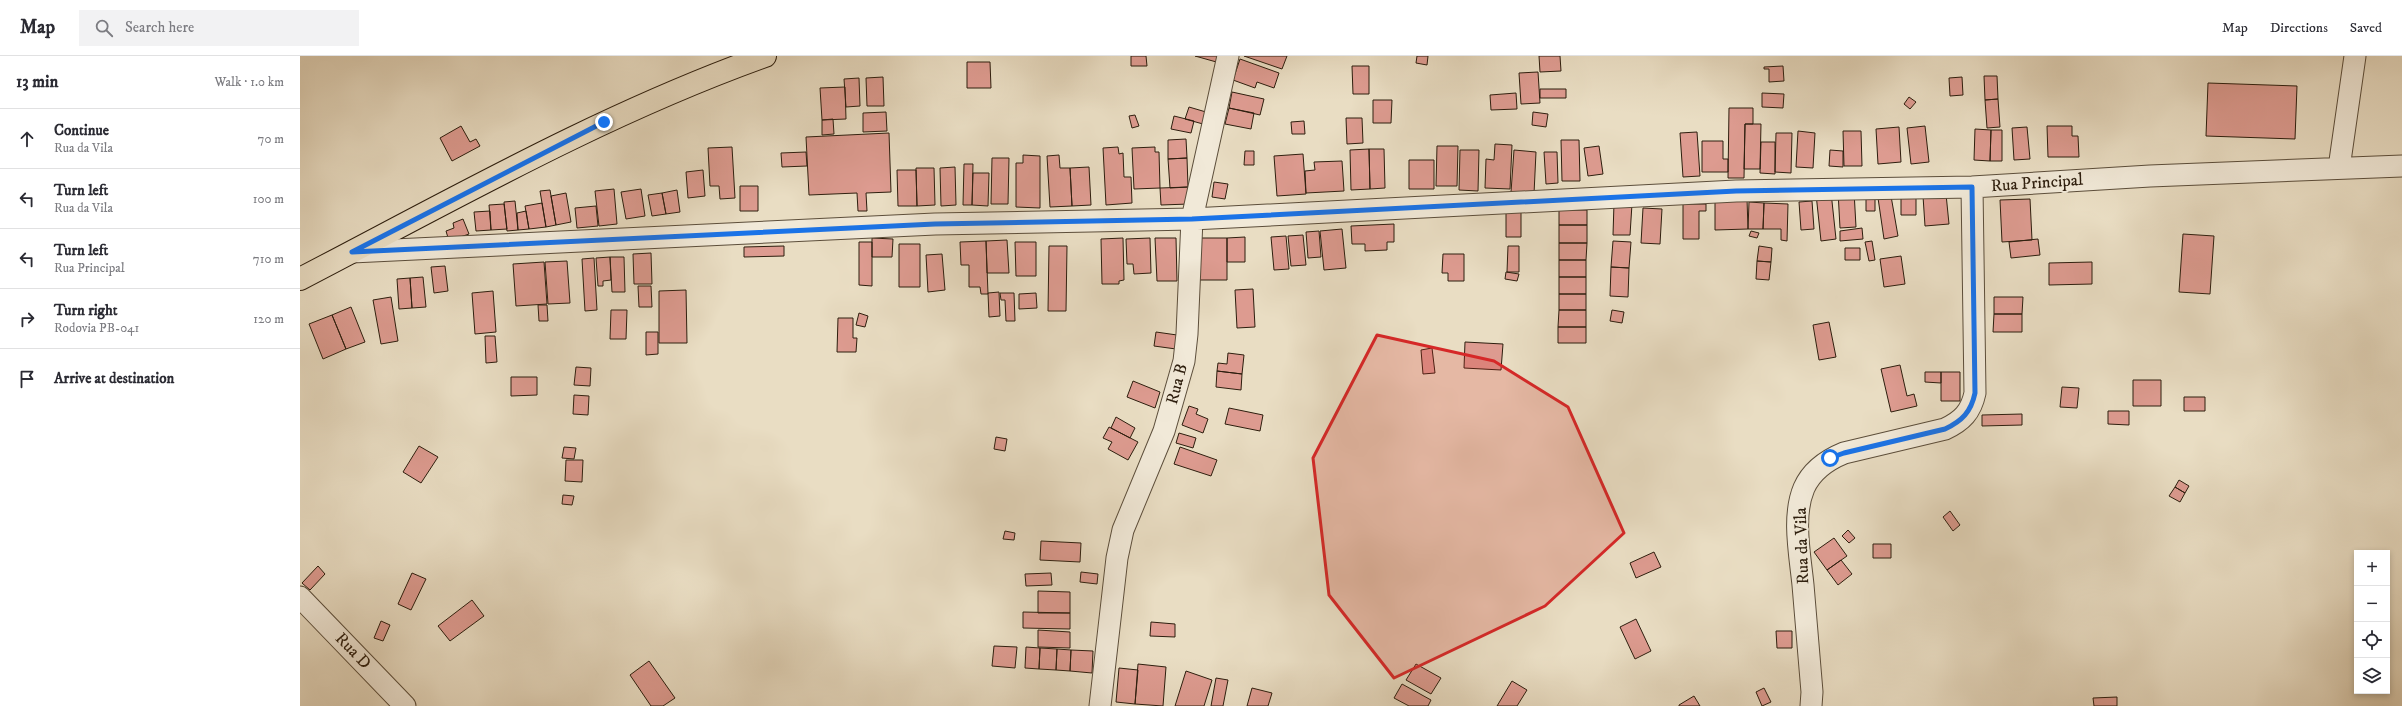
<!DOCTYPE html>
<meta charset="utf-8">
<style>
:root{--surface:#fff;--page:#f2f2f3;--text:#2b2b33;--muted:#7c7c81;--line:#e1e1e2}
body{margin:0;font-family:"IM FELL DW Pica",serif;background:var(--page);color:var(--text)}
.controls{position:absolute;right:12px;bottom:12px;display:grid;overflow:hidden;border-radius:0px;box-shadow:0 2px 6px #0003}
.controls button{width:36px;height:36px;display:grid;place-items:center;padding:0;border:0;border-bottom:1px solid var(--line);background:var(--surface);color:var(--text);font:20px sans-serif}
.stop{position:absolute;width:12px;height:12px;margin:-9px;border:3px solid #1a73e8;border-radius:50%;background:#fff}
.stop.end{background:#1a73e8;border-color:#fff;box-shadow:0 1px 4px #0008}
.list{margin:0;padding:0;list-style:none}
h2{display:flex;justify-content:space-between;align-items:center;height:52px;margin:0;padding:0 16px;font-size:17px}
h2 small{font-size:13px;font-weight:400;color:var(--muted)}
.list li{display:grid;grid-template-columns:26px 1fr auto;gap:12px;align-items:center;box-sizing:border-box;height:60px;padding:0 16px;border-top:1px solid var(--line)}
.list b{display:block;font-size:15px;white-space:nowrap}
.list p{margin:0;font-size:13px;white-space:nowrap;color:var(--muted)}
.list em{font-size:13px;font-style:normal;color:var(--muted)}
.icon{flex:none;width:22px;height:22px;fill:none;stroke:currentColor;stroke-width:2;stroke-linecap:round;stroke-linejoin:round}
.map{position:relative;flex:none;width:2102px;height:650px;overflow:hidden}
header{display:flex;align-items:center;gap:24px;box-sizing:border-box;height:56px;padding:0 20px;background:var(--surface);border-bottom:1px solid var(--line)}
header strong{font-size:19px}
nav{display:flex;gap:22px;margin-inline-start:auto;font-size:14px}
.search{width:280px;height:36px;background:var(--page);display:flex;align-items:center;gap:10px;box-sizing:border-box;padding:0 14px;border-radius:0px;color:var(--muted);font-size:15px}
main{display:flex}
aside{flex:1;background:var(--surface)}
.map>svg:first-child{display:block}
.building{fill:#dd9b90;stroke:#2d1e0e}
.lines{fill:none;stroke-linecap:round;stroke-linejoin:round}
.minor-casing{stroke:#5c4e3b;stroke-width:23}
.major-casing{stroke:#2d1e0e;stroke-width:24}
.minor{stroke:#f1e9d8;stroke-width:21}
.major{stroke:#e9ddc3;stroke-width:22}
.route{stroke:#1a73e8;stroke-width:5}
.marked{fill:#d62828;fill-opacity:0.2;stroke:#d62828;stroke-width:3;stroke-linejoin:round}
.labels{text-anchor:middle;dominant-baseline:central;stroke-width:4;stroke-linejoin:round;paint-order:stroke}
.street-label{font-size:17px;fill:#2d1e0e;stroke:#f1e9d8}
</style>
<header>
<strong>Map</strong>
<div class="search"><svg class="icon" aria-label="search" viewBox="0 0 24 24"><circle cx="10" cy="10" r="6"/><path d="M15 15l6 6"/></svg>Search here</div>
<nav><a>Map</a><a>Directions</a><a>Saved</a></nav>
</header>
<main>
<aside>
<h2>13 min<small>Walk · 1.0 km</small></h2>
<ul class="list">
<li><svg class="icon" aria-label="ahead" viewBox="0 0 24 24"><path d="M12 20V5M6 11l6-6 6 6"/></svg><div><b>Continue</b><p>Rua da Vila</p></div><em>70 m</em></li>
<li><svg class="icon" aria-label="left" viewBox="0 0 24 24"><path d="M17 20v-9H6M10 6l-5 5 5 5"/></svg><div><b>Turn left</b><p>Rua da Vila</p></div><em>100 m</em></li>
<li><svg class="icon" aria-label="left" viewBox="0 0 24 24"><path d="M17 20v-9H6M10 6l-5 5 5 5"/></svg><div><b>Turn left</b><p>Rua Principal</p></div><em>710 m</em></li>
<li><svg class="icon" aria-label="right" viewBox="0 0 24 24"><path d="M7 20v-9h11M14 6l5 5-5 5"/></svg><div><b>Turn right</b><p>Rodovia PB-041</p></div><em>120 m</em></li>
<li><svg class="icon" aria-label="arrive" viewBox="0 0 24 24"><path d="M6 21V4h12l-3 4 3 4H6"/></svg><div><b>Arrive at destination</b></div></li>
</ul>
</aside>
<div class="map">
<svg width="2102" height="650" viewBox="0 0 2102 650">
<rect width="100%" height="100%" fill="#e9ddc3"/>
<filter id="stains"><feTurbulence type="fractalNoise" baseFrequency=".005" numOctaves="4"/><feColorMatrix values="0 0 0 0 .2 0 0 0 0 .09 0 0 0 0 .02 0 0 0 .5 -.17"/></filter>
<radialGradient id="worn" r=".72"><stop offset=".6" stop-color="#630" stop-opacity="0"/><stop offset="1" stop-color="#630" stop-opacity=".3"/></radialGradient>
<path class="building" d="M 831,0 L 846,0 L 847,10 L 831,10 Z
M 895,0 L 922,0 L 920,7 Z
M 944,0 L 987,0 L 982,13 Z
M 1117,0 L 1128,0 L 1127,9 L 1116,7 Z
M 1239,0 L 1260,0 L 1261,15 L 1240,16 Z
M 940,3 L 979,17 L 974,32 L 957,26 L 955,32 L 933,24 Z
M 667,6 L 690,6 L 691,32 L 667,32 Z
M 1052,10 L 1069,10 L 1069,38 L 1053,38 Z
M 1483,10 L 1484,25 L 1469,26 L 1469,13 L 1464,13 L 1464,11 Z
M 1238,16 L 1240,47 L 1221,48 L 1219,17 Z
M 1684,20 L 1697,20 L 1698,43 L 1685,44 Z
M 583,21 L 584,50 L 567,50 L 566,22 Z
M 1662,21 L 1663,39 L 1650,40 L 1649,22 Z
M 559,22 L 560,50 L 546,51 L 544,23 Z
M 1908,27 L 1997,30 L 1995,83 L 1906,80 Z
M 545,31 L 546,63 L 522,64 L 520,32 Z
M 1240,33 L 1266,33 L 1266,42 L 1240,42 Z
M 932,36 L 964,43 L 960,59 L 929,52 Z
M 1216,37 L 1217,53 L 1191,54 L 1190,39 Z
M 1462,37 L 1484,38 L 1483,52 L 1462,51 Z
M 1609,41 L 1616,46 L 1610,53 L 1604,48 Z
M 1698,43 L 1700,71 L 1687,72 L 1685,44 Z
M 1073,44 L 1092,44 L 1091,67 L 1073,67 Z
M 889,51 L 906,56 L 903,68 L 885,63 Z
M 929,52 L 954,57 L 951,73 L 925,68 Z
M 1429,52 L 1453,52 L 1453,68 L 1445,68 L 1444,122 L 1428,122 Z
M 586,56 L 587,75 L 563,76 L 563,57 Z
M 1233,56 L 1248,58 L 1246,71 L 1232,69 Z
M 835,59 L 839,70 L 832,72 L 829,60 Z
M 874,60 L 894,65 L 891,77 L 871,73 Z
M 1046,62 L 1062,62 L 1063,87 L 1047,88 Z
M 533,63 L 534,78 L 522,79 L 522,64 Z
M 1004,65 L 1005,78 L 992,78 L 991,66 Z
M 1445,68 L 1461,68 L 1460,113 L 1444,113 Z
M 161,70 L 170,86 L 176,83 L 180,90 L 152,105 L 140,82 Z
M 1625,70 L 1629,106 L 1611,108 L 1607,72 Z
M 1747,70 L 1772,70 L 1772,80 L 1778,80 L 1779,101 L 1748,101 Z
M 1599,71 L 1601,106 L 1578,108 L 1576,73 Z
M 1727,71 L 1730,103 L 1714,104 L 1712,72 Z
M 1675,73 L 1691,74 L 1690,105 L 1674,104 Z
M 1691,74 L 1702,74 L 1702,105 L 1690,105 Z
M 1498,75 L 1515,77 L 1513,112 L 1496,111 Z
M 1543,75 L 1561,75 L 1562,110 L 1544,110 Z
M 1397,76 L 1400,120 L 1383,121 L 1380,77 Z
M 589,77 L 591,136 L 566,137 L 567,155 L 558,155 L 557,137 L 509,139 L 506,81 Z
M 1476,77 L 1492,77 L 1491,117 L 1475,116 Z
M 886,83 L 887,102 L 868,103 L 868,84 Z
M 1261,84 L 1279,84 L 1280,125 L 1262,125 Z
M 1402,85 L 1423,85 L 1423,103 L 1428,103 L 1428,116 L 1402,116 Z
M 1461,86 L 1475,86 L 1475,118 L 1460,117 Z
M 1195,88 L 1212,89 L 1210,133 L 1185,132 L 1186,103 L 1194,104 Z
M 1137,90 L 1158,90 L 1157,130 L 1136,130 Z
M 1299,90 L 1303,118 L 1288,120 L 1284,92 Z
M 432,91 L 435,142 L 420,143 L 419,130 L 410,130 L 408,92 Z
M 818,91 L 819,98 L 823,97 L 824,121 L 831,121 L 832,147 L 806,149 L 803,92 Z
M 855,91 L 855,96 L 859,96 L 860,132 L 834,133 L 832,92 Z
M 1069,93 L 1070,133 L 1051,134 L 1050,94 Z
M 1069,93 L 1084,93 L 1085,132 L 1070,133 Z
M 1160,94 L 1179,94 L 1178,135 L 1159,134 Z
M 1214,94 L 1236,96 L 1234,138 L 1211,136 Z
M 1530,94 L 1543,95 L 1543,111 L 1529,110 Z
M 945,95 L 954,95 L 954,109 L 944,109 Z
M 506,96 L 507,110 L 482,111 L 481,97 Z
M 1244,96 L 1257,96 L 1258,127 L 1246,128 Z
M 1003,98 L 1006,138 L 977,140 L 974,100 Z
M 723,99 L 740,100 L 740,152 L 716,151 L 716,107 L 723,107 Z
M 759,99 L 760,112 L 770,112 L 772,150 L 750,151 L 747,100 Z
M 692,102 L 709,102 L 708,148 L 691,148 Z
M 887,102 L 888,131 L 870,132 L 868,103 Z
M 1109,104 L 1134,104 L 1134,133 L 1109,133 Z
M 1042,105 L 1044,135 L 1006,137 L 1005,115 L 1015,114 L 1014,106 Z
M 664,108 L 673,108 L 672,149 L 663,149 Z
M 655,111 L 656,149 L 641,150 L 640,112 Z
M 789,111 L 791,149 L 772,150 L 770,112 Z
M 616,112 L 634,112 L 635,149 L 617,150 Z
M 403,114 L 405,140 L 388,142 L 386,116 Z
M 597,114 L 616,114 L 617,150 L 598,150 Z
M 673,117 L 689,117 L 688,150 L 672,149 Z
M 914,126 L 928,128 L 925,143 L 912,141 Z
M 440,130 L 458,130 L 458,155 L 440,155 Z
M 888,131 L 889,148 L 861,149 L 860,132 Z
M 314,133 L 317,168 L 299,170 L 295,135 Z
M 341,133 L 345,160 L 326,163 L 321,136 Z
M 250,134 L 256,169 L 246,171 L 240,135 Z
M 377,134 L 380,156 L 366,158 L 362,137 Z
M 1538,135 L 1554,135 L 1556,171 L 1540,172 Z
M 1531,136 L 1536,183 L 1521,185 L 1516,138 Z
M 266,137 L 271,166 L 256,169 L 251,140 Z
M 362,137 L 366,158 L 352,160 L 348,139 Z
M 1566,138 L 1575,138 L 1575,155 L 1566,155 Z
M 1646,138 L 1649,168 L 1625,170 L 1623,140 Z
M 1591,140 L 1598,180 L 1584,183 L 1578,142 Z
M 1601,140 L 1616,140 L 1616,159 L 1601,159 Z
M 1415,143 L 1447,143 L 1448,173 L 1415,174 Z
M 1730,143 L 1732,184 L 1702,186 L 1700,144 Z
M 215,145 L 218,174 L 207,175 L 204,146 Z
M 1512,145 L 1514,173 L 1501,174 L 1499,146 Z
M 1449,146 L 1464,147 L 1463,173 L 1448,173 Z
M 242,147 L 246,171 L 229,173 L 225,150 Z
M 1314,147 L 1332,148 L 1330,179 L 1313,179 Z
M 1464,147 L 1488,148 L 1487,185 L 1481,184 L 1481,173 L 1463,173 Z
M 204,148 L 207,173 L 191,174 L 189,149 Z
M 1383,148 L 1406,148 L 1406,155 L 1399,155 L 1399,183 L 1383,183 Z
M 296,150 L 298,170 L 277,172 L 275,152 Z
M 1343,152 L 1362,153 L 1360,188 L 1341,187 Z
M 1259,154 L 1287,154 L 1287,169 L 1259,169 Z
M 190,155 L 191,174 L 176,175 L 174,156 Z
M 226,155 L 229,173 L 218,174 L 217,157 Z
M 1206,156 L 1221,156 L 1221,181 L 1206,181 Z
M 163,163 L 169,178 L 149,185 L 146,175 L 154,172 L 153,167 Z
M 1094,168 L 1094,186 L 1087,186 L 1087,194 L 1065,195 L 1065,188 L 1052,188 L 1051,170 Z
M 1259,169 L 1287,169 L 1287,187 L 1259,187 Z
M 1562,172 L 1563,183 L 1540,185 L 1540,175 Z
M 1042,173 L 1046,212 L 1024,214 L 1020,175 Z
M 1019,175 L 1021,201 L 1008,202 L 1006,176 Z
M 1451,175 L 1459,177 L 1457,182 L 1449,180 Z
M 1883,178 L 1914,180 L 1910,238 L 1879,236 Z
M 1003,179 L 1006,209 L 991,210 L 988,180 Z
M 986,180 L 989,213 L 974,214 L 971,181 Z
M 945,181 L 945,206 L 927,206 L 927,182 Z
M 572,182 L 593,183 L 592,201 L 572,201 Z
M 823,182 L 824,224 L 819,225 L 819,228 L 802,228 L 801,183 Z
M 850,182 L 851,217 L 834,218 L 833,208 L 827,208 L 826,183 Z
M 855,182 L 876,182 L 877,225 L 857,225 Z
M 899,182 L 927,182 L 927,224 L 899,224 Z
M 1738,183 L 1740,199 L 1711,202 L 1709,186 Z
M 707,184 L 709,217 L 687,217 L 686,185 Z
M 686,185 L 688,238 L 681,238 L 680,231 L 669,231 L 669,209 L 661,209 L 660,186 Z
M 1313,185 L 1331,186 L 1329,212 L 1311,211 Z
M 1572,185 L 1575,204 L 1569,205 L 1565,186 Z
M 559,186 L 572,186 L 572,230 L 559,229 Z
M 715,186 L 736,186 L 736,220 L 716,220 Z
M 1259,187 L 1287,187 L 1286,204 L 1259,204 Z
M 599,188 L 620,188 L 620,231 L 599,231 Z
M 484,190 L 484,200 L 444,201 L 444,191 Z
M 749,190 L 767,190 L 766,255 L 748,255 Z
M 1208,190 L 1219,190 L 1219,216 L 1207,216 Z
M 1459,190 L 1472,192 L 1471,206 L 1457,205 Z
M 1545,192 L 1560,192 L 1560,204 L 1545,204 Z
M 351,197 L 352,228 L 334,228 L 333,198 Z
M 642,198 L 645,234 L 628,236 L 626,199 Z
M 1143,198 L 1164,198 L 1164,225 L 1148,225 L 1148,217 L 1142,217 Z
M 1601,200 L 1605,228 L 1584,231 L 1580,203 Z
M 310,201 L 311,224 L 303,225 L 303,230 L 298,230 L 296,202 Z
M 310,201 L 324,201 L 325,236 L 312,236 Z
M 294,202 L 297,254 L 285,255 L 282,203 Z
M 1259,204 L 1286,204 L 1286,221 L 1259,221 Z
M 267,205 L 270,247 L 248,248 L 245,206 Z
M 1457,205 L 1471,206 L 1469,224 L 1456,223 Z
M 244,206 L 247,248 L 216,250 L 213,208 Z
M 1792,206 L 1792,228 L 1749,229 L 1749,207 Z
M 145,210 L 148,235 L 134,237 L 131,211 Z
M 1311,211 L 1329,212 L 1328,241 L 1310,240 Z
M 1206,216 L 1219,218 L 1217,225 L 1205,223 Z
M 123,221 L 126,251 L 112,252 L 110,222 Z
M 1259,221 L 1286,221 L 1286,238 L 1259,238 Z
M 110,222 L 112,252 L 99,253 L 97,223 Z
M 338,230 L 351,230 L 352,251 L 339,251 Z
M 953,233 L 955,271 L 937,272 L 935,234 Z
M 386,234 L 387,287 L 359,287 L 359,235 Z
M 193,235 L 196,276 L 175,278 L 172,237 Z
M 699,236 L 700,260 L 689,261 L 688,237 Z
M 700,237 L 714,237 L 715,265 L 706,265 L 705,244 L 701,244 Z
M 736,237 L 737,252 L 719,253 L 719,238 Z
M 1259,238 L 1286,238 L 1286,254 L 1259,254 Z
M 91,241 L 98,285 L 81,288 L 73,244 Z
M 1694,241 L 1723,241 L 1722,258 L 1694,258 Z
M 238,249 L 247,249 L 248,265 L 239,265 Z
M 51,251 L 65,286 L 46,293 L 32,259 Z
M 311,254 L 327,254 L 326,283 L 310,283 Z
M 1259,254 L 1286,254 L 1286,271 L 1258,271 Z
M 1312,254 L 1324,256 L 1322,267 L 1310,265 Z
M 559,257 L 568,260 L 565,271 L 556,269 Z
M 1694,258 L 1722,258 L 1722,276 L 1693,276 Z
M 32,259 L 46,293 L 23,303 L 9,268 Z
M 538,262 L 553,262 L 553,282 L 557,282 L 556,296 L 537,296 Z
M 1529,266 L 1536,301 L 1519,304 L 1513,269 Z
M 1258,271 L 1286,271 L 1286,287 L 1258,287 Z
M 346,276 L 358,276 L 358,298 L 346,299 Z
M 856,276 L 877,279 L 876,293 L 854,290 Z
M 185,280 L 195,280 L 197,306 L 186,307 Z
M 1165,286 L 1203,288 L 1201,314 L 1164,312 Z
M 1132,292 L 1135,317 L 1123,318 L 1121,294 Z
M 928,297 L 944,299 L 942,318 L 917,315 L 918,307 L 927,308 Z
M 1600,309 L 1607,340 L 1614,338 L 1617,350 L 1591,356 L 1581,313 Z
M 276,311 L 291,312 L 290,330 L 274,329 Z
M 917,315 L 942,318 L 941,334 L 916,331 Z
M 1625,316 L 1641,316 L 1641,327 L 1625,326 Z
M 1641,316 L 1660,316 L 1660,345 L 1641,345 Z
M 211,321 L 237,321 L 237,339 L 211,340 Z
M 1833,324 L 1861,324 L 1861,350 L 1833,350 Z
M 833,325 L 860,336 L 855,352 L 827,341 Z
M 1762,331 L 1779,332 L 1777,352 L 1760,351 Z
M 274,339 L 289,340 L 288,359 L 273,358 Z
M 1884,341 L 1905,341 L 1905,355 L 1884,355 Z
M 889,350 L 898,353 L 896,358 L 908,363 L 903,377 L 882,369 Z
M 929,352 L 963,359 L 960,375 L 925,368 Z
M 1808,355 L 1829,355 L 1829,369 L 1808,368 Z
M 1722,358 L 1722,369 L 1682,370 L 1682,359 Z
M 816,361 L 835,372 L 830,382 L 811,372 Z
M 809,371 L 838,386 L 828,404 L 808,393 L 812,386 L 803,382 Z
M 879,377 L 896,382 L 893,392 L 876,387 Z
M 696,381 L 707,383 L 705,395 L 694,393 Z
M 119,390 L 138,401 L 121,427 L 103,416 Z
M 264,391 L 276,392 L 274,403 L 262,402 Z
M 880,391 L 917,404 L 911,420 L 874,408 Z
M 266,404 L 283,404 L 282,426 L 265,425 Z
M 1879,424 L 1889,430 L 1885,437 L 1875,431 Z
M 1875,431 L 1885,437 L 1880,446 L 1869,440 Z
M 263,439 L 274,440 L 272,449 L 262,448 Z
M 1650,455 L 1660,469 L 1653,475 L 1643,461 Z
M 1548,474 L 1555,482 L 1549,487 L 1542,480 Z
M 705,475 L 715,477 L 714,484 L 703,483 Z
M 1534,482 L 1547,500 L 1527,514 L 1514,496 Z
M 741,485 L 781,487 L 780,506 L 740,504 Z
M 1573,488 L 1591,488 L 1591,502 L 1573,502 Z
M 1354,496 L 1361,511 L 1336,522 L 1330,507 Z
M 1541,504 L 1552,518 L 1538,529 L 1527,514 Z
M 18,510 L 25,518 L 10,534 L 2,527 Z
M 781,516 L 798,518 L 797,528 L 780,526 Z
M 112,517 L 126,523 L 111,554 L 98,548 Z
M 751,517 L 752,529 L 726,530 L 725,518 Z
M 738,535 L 770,536 L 770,557 L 738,557 Z
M 172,544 L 184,560 L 150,585 L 138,570 Z
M 723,556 L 770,557 L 770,573 L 723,572 Z
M 1336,563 L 1351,595 L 1335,603 L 1320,571 Z
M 81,565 L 90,569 L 83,585 L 74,582 Z
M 851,566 L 875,568 L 875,581 L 850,580 Z
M 738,574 L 770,576 L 770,592 L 738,591 Z
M 1476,575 L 1492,575 L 1492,592 L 1477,592 Z
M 694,590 L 717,591 L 715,612 L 692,610 Z
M 726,591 L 740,592 L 739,613 L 725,612 Z
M 740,592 L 757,593 L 756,614 L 739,613 Z
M 757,593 L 771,594 L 770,615 L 756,614 Z
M 771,594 L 793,595 L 792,617 L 770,615 Z
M 349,605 L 375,642 L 363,650 L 351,650 L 330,619 Z
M 838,608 L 866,611 L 863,650 L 835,648 Z
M 1116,608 L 1141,622 L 1131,638 L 1106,624 Z
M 819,612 L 838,614 L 835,648 L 816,646 Z
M 886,615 L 912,624 L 904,650 L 875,650 Z
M 916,622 L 928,624 L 923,650 L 911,650 Z
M 1212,625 L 1227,634 L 1217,650 L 1197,650 Z
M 1102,628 L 1131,644 L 1128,650 L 1109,650 L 1094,642 Z
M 952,632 L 972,637 L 968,650 L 947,650 Z
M 1464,632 L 1471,646 L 1462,650 L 1456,636 Z
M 1394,640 L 1400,650 L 1379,650 L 1379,649 Z
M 1817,641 L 1817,650 L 1794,650 L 1793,642 Z"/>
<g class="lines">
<g class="minor-casing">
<path id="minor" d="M 2039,112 L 2055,0
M 52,196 L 635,168 L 892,163 L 1436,135 L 1672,131 L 1850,120 L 2102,110
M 0,541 L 105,650
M 800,650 L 817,502 L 823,474 L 864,375 L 884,305 L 887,278 L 892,163 L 928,0
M 1511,650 L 1512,636 C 1509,600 1506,564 1503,529 C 1500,499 1492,460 1504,432 C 1512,414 1527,404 1544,397 L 1645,373 C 1662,365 1671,356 1675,337 L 1672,131"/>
</g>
<g class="major-casing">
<path id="major" d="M 0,223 C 152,144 303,58 465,0"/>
</g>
<use href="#minor" class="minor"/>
<use href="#major" class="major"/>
</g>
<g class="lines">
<path class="route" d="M 304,66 L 52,196 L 635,168 L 892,163 L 1436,135 L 1672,131 L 1675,337 C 1671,356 1662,365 1645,373 L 1544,397 L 1530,402"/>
</g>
<path class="marked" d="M 1077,279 L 1194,305 L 1268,351 L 1324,477 L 1245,550 L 1094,622 L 1029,539 L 1013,402 Z"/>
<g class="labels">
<g class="street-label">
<text transform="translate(1737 127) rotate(-4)">Rua Principal</text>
<text transform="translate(877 328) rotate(-75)">Rua B</text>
<text transform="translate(1502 490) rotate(-92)">Rua da Vila</text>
<text transform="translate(53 595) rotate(46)">Rua D</text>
</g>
</g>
<rect width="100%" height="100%" filter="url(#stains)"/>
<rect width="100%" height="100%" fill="url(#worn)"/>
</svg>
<div class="controls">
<button>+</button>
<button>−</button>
<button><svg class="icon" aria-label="locate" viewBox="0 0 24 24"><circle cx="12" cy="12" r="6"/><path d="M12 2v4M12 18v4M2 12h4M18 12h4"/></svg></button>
<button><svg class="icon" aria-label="layers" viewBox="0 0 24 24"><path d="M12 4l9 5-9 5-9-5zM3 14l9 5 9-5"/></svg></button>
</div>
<div class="stop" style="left:1530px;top:402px"></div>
<div class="stop end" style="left:304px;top:66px"></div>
</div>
</main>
